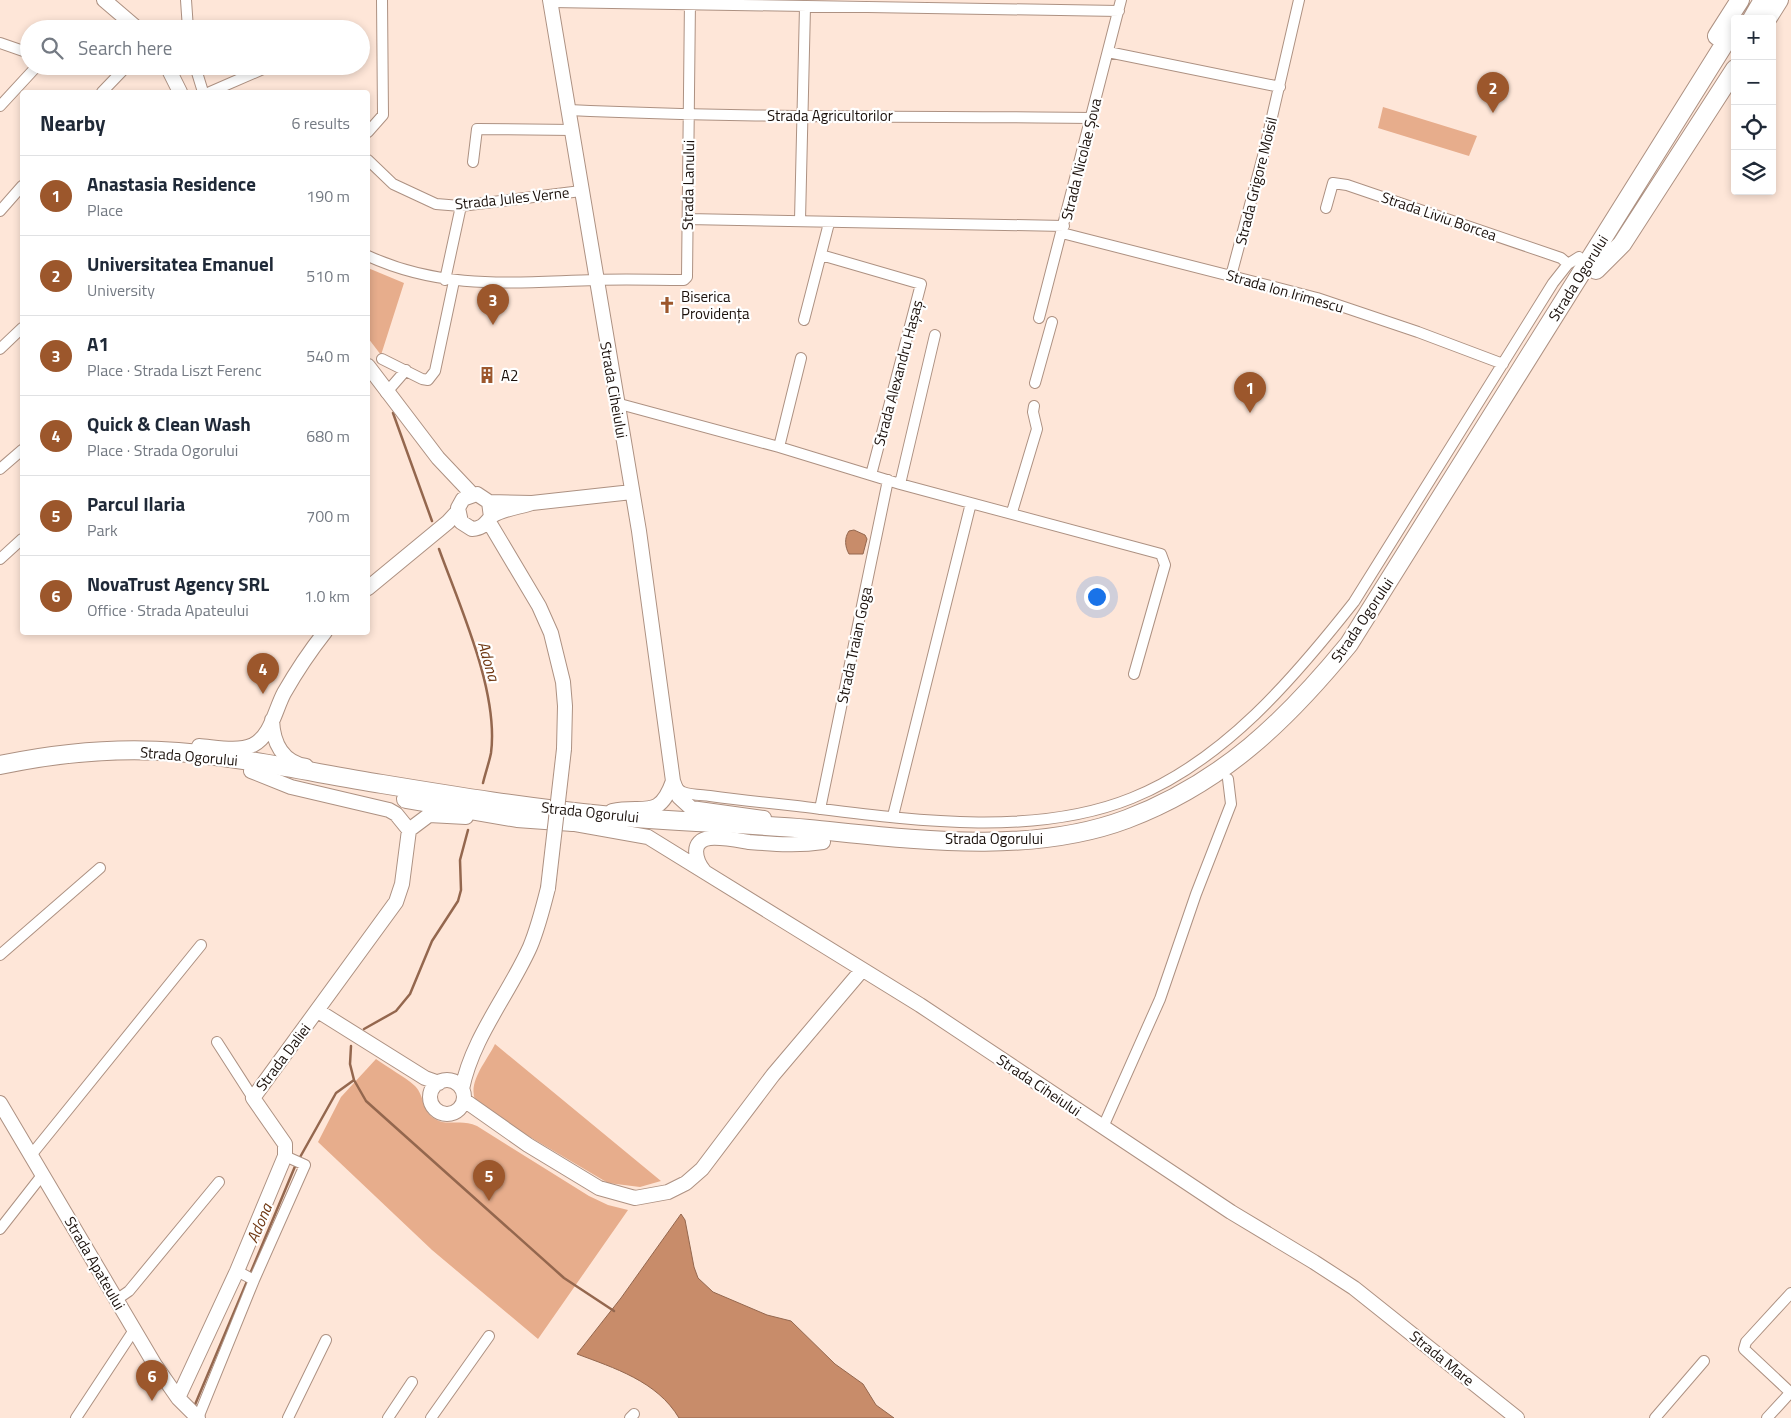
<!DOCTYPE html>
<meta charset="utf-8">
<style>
:root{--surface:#fff;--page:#f6f6f7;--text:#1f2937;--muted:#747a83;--line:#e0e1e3;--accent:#9c572c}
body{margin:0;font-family:"Titillium Web",sans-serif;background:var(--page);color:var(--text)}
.controls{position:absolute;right:15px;top:15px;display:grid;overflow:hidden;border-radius:5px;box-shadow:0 2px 8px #0003}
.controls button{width:45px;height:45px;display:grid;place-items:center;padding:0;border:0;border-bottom:1px solid var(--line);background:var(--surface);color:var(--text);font:25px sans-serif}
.you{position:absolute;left:1096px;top:596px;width:18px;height:18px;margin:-12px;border:4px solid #fff;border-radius:50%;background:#1a73e8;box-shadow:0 0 0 8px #1a73e833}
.badge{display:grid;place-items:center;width:32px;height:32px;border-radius:50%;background:var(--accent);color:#fff;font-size:16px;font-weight:700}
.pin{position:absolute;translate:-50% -41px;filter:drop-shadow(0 1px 2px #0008)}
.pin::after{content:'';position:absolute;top:26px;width:18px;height:15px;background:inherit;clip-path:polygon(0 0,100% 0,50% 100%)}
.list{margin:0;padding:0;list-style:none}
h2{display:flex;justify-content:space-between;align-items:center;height:65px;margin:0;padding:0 20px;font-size:21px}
h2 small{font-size:16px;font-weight:400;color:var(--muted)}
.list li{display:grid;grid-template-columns:32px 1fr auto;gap:15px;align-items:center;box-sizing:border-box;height:80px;padding:0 20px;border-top:1px solid var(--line)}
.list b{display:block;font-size:19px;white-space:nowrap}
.list p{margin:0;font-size:16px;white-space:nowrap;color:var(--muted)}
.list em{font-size:16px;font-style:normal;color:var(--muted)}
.icon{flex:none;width:28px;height:28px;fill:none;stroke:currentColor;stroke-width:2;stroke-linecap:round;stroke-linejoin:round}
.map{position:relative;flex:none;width:1791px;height:1418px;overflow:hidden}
.search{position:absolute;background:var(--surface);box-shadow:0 2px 8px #0003;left:20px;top:20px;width:350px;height:55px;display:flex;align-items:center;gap:12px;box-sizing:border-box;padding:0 18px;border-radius:28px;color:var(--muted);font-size:19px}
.panel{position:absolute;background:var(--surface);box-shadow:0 2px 8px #0003;left:20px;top:90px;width:350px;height:545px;border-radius:5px}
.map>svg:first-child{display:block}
.green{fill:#e7ad8c}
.water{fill:#c88c6a;stroke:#94674e}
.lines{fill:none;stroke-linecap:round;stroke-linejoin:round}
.stream{stroke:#94674e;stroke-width:2.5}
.street-casing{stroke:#ad9182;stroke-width:12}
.secondary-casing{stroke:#ad9182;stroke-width:16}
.highway-casing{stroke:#ad9182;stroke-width:20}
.street{stroke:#fff;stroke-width:10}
.secondary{stroke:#fff;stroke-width:14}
.highway{stroke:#fff;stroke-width:18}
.secondary-bridge-casing{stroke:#ad9182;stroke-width:16;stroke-linecap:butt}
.secondary-bridge{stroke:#fff;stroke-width:14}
.labels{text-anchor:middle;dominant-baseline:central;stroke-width:4.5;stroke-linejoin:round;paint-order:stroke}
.street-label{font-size:15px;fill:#1b110c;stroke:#fff}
.poi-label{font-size:15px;fill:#1b110c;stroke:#fff;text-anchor:start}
.water-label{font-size:16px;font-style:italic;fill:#6f3711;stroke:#fff}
</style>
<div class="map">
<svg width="1791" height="1418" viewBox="0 0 1791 1418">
<rect width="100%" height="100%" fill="#fee6d8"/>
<path class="green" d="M 1383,107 L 1477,136 L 1469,156 L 1378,128 Z
M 368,268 L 404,283 L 381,355 L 368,338 Z
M 495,1044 L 661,1181 L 640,1187 L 608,1183 L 479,1107 C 463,1086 486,1063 495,1044 Z
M 376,1059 C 388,1068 404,1076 415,1086 C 425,1096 422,1112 435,1119 C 447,1127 461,1118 477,1126 L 589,1196 L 608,1205 L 628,1210 L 538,1339 L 432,1250 L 318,1142 L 341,1097 Z"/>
<path class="water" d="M 854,530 L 865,535 L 867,539 L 863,554 L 849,554 C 845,547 844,538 849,531 Z
M 681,1214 L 685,1220 L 694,1267 L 698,1278 L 713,1292 L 767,1315 L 791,1321 L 835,1364 L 863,1384 L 876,1405 L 894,1418 L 679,1418 C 657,1381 614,1368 577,1354 L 621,1298 Z"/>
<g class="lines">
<path class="stream" d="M 393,413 L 432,521
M 439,549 C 460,607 499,692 491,753 C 489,763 485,774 483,783
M 364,1029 L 396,1011 L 410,994 L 432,941 L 458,901 L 461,890 L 460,860 L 468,830
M 354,1080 L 366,1101 L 564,1278 L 614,1311
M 299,1159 L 336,1093 L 354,1080 L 350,1064 L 351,1046
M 250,1274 L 296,1164
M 194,1407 L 248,1279"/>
<g class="street-casing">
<path id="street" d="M 186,0 L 188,29
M 551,2 L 1119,11
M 262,28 L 262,29
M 0,43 L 29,53
M 1108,52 L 1280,87
M 195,66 L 203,92
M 102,92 L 127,66
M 210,92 L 270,66
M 0,106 L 37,66
M 569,110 C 743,118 918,116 1092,118
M 368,132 L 383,115 L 382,0
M 368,160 L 393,184 L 436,204 L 461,206 L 581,191
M 473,162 L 477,129 L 573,130
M 1326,208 L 1333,183 L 1347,185 L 1561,258 L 1568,264
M 0,211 L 22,186
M 687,219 L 1064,226
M 800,220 L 805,7
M 1062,233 L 1317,298 L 1418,332 L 1503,364
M 821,255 L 921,284 L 871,475
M 368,256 C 445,291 514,282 596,280 C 625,279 654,280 684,280 L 687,277 L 690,0
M 1231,276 L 1263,156 L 1299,0
M 445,280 L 461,206
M 1039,318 L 1121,0
M 804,320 L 829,223
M 0,349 L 22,328
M 382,359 L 422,379 L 428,380 L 435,371 L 454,281
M 1035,383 L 1052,322
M 386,393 L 406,370
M 616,403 L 779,447 L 900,484 L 1161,554 L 1165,565 L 1134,674
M 779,447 L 801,358
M 0,469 L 22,450
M 900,484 L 935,335
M 1012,512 L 1037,429 L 1033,412 L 1034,406
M 0,559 L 22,539
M 675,784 C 677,787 680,791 683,792 C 691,795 702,795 710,796 C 739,800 768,803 797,806 C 903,819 1031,839 1132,798 C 1224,761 1294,678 1354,602 L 1553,283 L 1568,264 L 1579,257
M 820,809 L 888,480
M 893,816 L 971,503
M 0,955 L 100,868
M 217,1042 L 253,1098
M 1103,1127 L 1160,999 L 1196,894 L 1231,804 L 1228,779
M 32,1154 L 201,945
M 0,1229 L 43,1174
M 237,1271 L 254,1280
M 1791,1293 L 1746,1342 L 1744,1349 L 1791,1393
M 116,1300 L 129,1291 L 219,1182
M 76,1418 L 134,1330
M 198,1418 L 254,1280 L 305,1165 L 285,1156
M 288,1418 L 326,1340
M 388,1418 L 412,1382
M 431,1418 L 489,1336
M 630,1418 L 634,1414
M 1655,1418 L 1704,1361
M 1767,1418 L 1790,1393"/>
</g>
<g class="secondary-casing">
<path id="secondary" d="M 104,0 L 138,29
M 550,0 L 639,531 L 673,781 L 679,797 L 691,808 L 764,818
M 167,66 L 180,92
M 368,366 L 438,458 L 472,494
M 489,502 L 532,503 L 632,492
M 491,517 L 489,502 L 477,494 L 463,499 L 458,508 L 461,522 L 472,529 C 484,528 485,523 492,516 C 502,509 520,507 532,503
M 489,522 L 539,606 L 551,633 L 563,682 L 565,706 L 564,749
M 368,588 L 448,522 L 458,511
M 272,720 C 273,742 282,762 306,766
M 199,746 C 215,747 238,752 253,745 C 271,736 275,710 284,693 C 296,672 310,651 325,632
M 251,771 L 291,787 L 389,810 L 396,814 L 409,830
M 612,811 C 644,804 659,821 673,781
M 564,822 L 648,837 L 920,1005 L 1231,1212 L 1314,1262 L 1354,1288 L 1517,1418
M 704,871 C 695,860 690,840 710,838 C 723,837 737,840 749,842 C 775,844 798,846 823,842
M 318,1011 L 425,1078 L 439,1083
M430 1097a17 17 0 1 1 34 0a17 17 0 1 1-34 0Z
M 462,1089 C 472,1038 509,994 530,947 C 538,928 543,908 548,888
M 464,1100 L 528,1145 L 599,1188 L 635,1198 L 668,1192 L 686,1183 L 702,1169 L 773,1075 L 862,970
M 0,1103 L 155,1365 L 178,1398 L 198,1418
M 178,1398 L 237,1271 L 285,1156 L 285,1144 L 253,1098 L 396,902 L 402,884 L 409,830 L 429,815 L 466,817"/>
</g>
<g class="highway-casing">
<path id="highway" d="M 1752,19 L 1763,0
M 1767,19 L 1779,0
M 1717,36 L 1740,0
M 1596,270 L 1622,244 L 1735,69
M 0,765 C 57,753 119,747 178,752 C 247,758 314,773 382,784 C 455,796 529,808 602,815 C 671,822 740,823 809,829 C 911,839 1029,856 1127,819 C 1222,783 1286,721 1349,644 L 1735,27
M 406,799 L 517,818 L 573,822"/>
</g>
<use href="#street" class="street"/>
<use href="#secondary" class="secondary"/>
<use href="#highway" class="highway"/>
<g class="secondary-bridge-casing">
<path id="secondary-bridge" d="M 548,888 L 564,749"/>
</g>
<use href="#secondary-bridge" class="secondary-bridge"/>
</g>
<defs>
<g id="church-bare" transform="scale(1.35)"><path d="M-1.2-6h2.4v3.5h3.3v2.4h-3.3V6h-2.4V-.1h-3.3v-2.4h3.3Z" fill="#9c572c" stroke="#fff" stroke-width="2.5" paint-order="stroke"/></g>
<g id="building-bare" transform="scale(1.35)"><path d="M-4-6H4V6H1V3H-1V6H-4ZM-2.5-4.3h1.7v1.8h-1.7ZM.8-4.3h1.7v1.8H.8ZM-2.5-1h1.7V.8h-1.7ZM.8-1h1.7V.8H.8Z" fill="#9c572c" stroke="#fff" stroke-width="2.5" paint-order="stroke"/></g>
</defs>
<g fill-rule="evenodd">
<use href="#church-bare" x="667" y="305"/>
<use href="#building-bare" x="487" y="375"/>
</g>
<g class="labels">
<g class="street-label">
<text x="830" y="115">Strada Agricultorilor</text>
<text transform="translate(1081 159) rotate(-76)">Strada Nicolae Șova</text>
<text transform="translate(1256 181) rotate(-76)">Strada Grigore Moisil</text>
<text transform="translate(688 185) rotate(-89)">Strada Lanului</text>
<text transform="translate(512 198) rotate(-6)">Strada Jules Verne</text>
<text transform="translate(1439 216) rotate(19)">Strada Liviu Borcea</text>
<text transform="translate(1578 278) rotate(-58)">Strada Ogorului</text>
<text transform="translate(1285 291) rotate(16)">Strada Ion Irimescu</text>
<text transform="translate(898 373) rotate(-75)">Strada Alexandru Hașaș</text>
<text transform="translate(614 390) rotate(80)">Strada Ciheiului</text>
<text transform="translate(1362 620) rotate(-56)">Strada Ogorului</text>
<text transform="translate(854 645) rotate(-78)">Strada Traian Goga</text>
<text transform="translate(189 756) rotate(5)">Strada Ogorului</text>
<text transform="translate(590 812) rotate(6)">Strada Ogorului</text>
<text x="994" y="838">Strada Ogorului</text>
<text transform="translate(283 1057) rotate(-53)">Strada Daliei</text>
<text transform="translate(1039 1085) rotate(34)">Strada Ciheiului</text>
<text transform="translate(95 1263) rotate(60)">Strada Apateului</text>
<text transform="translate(1442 1358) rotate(39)">Strada Mare</text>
</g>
<g class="poi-label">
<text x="681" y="296">Biserica<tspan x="681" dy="17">Providența</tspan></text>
<text x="501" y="375">A2</text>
</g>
<g class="water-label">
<text transform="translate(489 661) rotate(74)">Adona</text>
<text transform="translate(259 1223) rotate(-67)">Adona</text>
</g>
</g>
</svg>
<div class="controls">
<button>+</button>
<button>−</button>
<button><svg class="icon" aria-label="locate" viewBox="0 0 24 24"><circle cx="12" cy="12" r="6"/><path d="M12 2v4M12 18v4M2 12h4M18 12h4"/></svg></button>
<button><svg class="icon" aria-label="layers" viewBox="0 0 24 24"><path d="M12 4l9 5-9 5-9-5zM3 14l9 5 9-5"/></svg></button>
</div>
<div class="you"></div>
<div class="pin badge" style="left:1250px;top:413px">1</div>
<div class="pin badge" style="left:1493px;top:113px">2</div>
<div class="pin badge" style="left:493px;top:325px">3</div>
<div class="pin badge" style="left:263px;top:694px">4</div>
<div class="pin badge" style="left:489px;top:1201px">5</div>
<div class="pin badge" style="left:152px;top:1401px">6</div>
<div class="search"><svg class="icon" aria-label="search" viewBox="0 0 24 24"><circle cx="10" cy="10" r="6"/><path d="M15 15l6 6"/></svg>Search here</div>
<section class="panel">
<h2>Nearby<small>6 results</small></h2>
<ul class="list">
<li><span class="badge">1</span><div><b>Anastasia Residence</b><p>Place</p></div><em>190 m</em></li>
<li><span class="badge">2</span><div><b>Universitatea Emanuel</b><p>University</p></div><em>510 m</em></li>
<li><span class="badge">3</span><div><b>A1</b><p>Place · Strada Liszt Ferenc</p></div><em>540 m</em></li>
<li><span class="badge">4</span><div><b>Quick &amp; Clean Wash</b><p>Place · Strada Ogorului</p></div><em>680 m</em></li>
<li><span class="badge">5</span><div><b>Parcul Ilaria</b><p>Park</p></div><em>700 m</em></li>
<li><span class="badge">6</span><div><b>NovaTrust Agency SRL</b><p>Office · Strada Apateului</p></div><em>1.0 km</em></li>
</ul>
</section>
</div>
